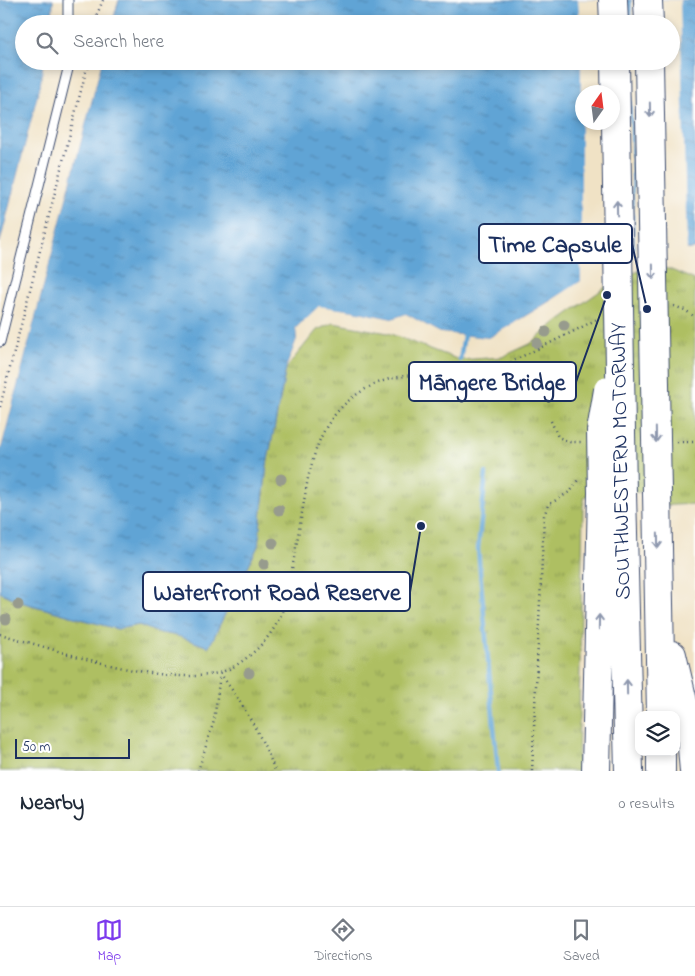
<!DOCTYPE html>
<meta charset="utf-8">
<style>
:root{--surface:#fff;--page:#f2f2f3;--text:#1f2937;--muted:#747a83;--line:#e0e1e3;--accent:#7c3aed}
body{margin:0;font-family:"Indie Flower",sans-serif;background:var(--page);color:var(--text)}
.controls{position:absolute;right:15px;bottom:15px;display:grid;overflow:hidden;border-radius:10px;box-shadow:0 2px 8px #0003}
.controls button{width:45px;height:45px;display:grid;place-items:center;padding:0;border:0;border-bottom:1px solid var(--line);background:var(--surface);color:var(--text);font:25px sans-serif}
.compass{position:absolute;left:575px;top:85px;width:45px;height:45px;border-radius:50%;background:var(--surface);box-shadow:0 2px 8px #0003;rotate:14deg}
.scale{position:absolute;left:15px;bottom:12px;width:115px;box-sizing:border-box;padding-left:5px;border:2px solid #1b2f5e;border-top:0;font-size:14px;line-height:18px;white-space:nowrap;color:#1b2f5e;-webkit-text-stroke:4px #fff;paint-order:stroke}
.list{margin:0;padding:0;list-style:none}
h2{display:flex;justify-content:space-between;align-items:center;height:65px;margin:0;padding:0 20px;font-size:21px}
h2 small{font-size:16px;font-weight:400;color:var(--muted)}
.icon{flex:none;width:28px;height:28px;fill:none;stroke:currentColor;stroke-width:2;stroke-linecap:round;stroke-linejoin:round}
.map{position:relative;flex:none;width:695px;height:771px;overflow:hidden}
.search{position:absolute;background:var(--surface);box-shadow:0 2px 8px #0003;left:15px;right:15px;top:15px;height:55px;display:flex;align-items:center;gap:12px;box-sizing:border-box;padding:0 18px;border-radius:28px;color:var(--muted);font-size:19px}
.sheet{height:135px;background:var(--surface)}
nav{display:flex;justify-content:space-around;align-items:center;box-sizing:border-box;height:70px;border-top:1px solid var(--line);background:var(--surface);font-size:14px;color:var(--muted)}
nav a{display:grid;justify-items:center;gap:2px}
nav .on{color:var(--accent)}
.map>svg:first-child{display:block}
.park{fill:url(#park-tufts);stroke:#647760}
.water{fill:url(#water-ripples);stroke:#3e6a9a;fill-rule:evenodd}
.pier{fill:#f0e2c5;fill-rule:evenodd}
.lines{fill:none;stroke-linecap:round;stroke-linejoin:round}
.stream{stroke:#61a4d5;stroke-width:4.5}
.service-casing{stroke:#3b4a6d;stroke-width:11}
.motorway-casing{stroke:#3b4a6d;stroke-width:30}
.path{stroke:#3b4a6d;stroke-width:2.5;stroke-dasharray:1 4;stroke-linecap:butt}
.service{stroke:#fff;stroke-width:9}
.motorway{stroke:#fff;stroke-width:28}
.motorway-bridge-casing{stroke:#3b4a6d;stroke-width:30;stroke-linecap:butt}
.motorway-bridge{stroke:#fff;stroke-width:28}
.tree{fill:#979b8d}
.oneway{stroke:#8d97ae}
.labels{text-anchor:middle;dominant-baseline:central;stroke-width:4;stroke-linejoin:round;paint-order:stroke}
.street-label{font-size:22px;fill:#1b2f5e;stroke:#fff}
.leader{fill:none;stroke:#1b2f5e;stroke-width:2}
.callout-dot{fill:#1b2f5e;stroke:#fff;stroke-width:2}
.callout{fill:#fff;stroke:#1b2f5e;stroke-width:2}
.callout-label{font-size:24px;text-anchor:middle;font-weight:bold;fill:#1b2f5e}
</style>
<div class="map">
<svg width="695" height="771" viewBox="0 0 695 771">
<defs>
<pattern id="park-tufts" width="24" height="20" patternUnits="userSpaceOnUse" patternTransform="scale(1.25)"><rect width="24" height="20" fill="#aebf62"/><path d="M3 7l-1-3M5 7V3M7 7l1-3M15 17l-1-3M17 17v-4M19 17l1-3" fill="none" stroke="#8d9c54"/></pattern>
<pattern id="water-ripples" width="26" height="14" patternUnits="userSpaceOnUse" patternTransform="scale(1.25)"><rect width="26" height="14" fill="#61a4d5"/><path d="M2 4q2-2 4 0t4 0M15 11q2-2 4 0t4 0" fill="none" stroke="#4f86b0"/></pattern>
</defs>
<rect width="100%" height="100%" fill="#fff"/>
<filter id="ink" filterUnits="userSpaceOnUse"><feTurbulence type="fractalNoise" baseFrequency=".02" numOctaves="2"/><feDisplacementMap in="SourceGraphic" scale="10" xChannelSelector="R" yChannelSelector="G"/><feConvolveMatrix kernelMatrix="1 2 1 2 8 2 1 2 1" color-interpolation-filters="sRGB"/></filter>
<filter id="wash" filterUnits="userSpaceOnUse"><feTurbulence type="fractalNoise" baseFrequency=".0096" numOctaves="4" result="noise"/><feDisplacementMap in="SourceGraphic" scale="20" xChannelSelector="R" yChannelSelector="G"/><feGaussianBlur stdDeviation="1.12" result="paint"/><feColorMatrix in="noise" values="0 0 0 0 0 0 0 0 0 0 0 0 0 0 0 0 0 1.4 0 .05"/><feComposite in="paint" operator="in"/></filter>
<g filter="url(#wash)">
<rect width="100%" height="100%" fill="#f0e2c5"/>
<path class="park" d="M 649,268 L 669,269 L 695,280 L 695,504 L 656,506 L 653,491 L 585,496 L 583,506 L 578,771 L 0,771 L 0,592 L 21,602 L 117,629 L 139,625 L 156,632 L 178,636 L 209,647 L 258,546 L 267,465 L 286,368 L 317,330 L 333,323 L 388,333 L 460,360 L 502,357 L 530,344 L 559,320 L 620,277 Z"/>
<path class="water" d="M 0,0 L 53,0 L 52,24 L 24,24 L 24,61 L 44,61 L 41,82 L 0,243 Z
M 119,0 L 695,0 L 695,249 L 653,251 L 627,254 L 598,266 L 575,286 L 489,338 L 440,333 L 406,314 L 392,319 L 354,311 L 319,307 L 296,328 L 297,339 L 286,368 L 267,465 L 258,546 L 209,647 L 178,636 L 156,632 L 139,625 L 117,629 L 21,602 L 0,592 L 0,452 L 102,61 L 671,61 L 671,24 L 112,24 ZM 582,92 L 612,92 L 612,122 L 582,122 Z"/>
<path class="pier" d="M 578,0 L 626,0 L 627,24 L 580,24 Z
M 632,0 L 680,0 L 687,252 L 635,256 L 631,61 L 671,61 L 671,24 L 632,24 Z
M 44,61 L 46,61 L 46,64 L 43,83 L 2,243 L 0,245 L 41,82 Z
M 99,61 L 102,61 L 99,72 L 0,452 L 0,443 Z
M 581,61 L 628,61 L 633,256 L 599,268 L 577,288 L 489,340 L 439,335 L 406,317 L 392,321 L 353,313 L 320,309 L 299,329 L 300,340 L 291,362 L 286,368 L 297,339 L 296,328 L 319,306 L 354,311 L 392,319 L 406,314 L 440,333 L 489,338 L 546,304 L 581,281 ZM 582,92 L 612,92 L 612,122 L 582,122 Z"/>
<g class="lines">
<path class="stream" d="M 460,360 L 464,335
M 486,473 L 478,549 L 498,771"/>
</g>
</g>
<g filter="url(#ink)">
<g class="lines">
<g class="service-casing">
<path id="service" d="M 68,0 L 68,24
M 0,342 L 70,61"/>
</g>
<g class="motorway-casing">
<path id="motorway" d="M 613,0 L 614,24
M 648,0 L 649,24
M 657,492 L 661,715
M 622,493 L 629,771
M 672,655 L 691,736 L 694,771
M 661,752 L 661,771
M 596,771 L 602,493"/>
</g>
<path class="path" d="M 93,24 L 103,0
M 674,306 L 685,310 L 695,317
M 0,407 L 86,71 L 93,61
M 551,421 L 558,437 L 570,442 L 581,442
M 677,442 L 695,442
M 0,634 C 58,650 160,687 218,673 C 242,667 269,641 279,619 C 287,602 289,583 293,564 C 298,536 303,507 308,478 C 312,463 316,446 324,431 C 340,401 371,380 405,376 C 433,372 462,378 489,371 C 503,367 515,360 527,354 C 552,342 575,331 599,318
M 220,673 C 242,703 262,736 275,771
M 198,771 L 214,721 L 220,674
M 532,771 L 544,516 L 548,505 L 571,491 L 579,478"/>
<use href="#service" class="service"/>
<use href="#motorway" class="motorway"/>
<g class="motorway-bridge-casing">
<path id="motorway-bridge" d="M 615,61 L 622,493
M 649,61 L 657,492
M 602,493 L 601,431 L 608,390"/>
</g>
<use href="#motorway-bridge" class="motorway-bridge"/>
</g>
<g class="tree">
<circle cx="564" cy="325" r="5.5"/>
<circle cx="546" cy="332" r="5.5"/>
<circle cx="537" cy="343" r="5.5"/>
<circle cx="281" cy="479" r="5.5"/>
<circle cx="279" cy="510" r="5.5"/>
<circle cx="273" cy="543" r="5.5"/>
<circle cx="264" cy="564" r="5.5"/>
<circle cx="18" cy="605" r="5.5"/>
<circle cx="6" cy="619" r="5.5"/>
<circle cx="249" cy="673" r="5.5"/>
</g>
<defs><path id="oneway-shaft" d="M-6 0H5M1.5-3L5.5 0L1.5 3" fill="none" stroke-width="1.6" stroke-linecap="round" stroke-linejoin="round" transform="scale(1.25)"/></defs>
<g class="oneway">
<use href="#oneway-shaft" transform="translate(650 110) rotate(89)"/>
<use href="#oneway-shaft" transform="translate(617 208) rotate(-91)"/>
<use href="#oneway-shaft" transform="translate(653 272) rotate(89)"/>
<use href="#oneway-shaft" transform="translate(656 435) rotate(89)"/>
<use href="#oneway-shaft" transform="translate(658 541) rotate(89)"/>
<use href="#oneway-shaft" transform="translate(599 622) rotate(-89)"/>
<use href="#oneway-shaft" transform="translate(627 687) rotate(-91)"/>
</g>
</g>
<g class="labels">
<g class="street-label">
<text transform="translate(622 461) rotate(-91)">SOUTHWESTERN MOTORWAY</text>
</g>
</g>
<path class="leader" d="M647 309L632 244M607 295L576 382M421 526L410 592"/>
<g class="callout-dot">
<circle cx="647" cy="309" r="5"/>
<circle cx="607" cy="295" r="5"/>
<circle cx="421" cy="526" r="5"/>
</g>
<g class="callout">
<rect x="479" y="224" width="153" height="39" rx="5"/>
<rect x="409" y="362" width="167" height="39" rx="5"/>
<rect x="143" y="572" width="267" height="39" rx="5"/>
</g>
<g class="callout-label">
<text x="555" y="252">Time Capsule</text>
<text x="492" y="390">Māngere Bridge</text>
<text x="277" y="600">Waterfront Road Reserve</text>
</g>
</svg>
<div class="controls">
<button><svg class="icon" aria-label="layers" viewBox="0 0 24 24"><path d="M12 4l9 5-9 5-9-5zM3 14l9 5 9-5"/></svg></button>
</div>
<svg class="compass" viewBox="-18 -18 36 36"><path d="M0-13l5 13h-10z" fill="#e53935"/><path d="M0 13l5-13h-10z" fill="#747a83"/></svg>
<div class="scale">50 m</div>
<div class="search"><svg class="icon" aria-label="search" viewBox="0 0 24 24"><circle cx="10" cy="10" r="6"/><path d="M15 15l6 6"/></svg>Search here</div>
</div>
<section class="sheet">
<h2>Nearby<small>0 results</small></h2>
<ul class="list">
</ul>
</section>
<nav>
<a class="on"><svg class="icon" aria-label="map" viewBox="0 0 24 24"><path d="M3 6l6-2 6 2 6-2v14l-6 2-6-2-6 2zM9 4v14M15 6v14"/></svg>Map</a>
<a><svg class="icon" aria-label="directions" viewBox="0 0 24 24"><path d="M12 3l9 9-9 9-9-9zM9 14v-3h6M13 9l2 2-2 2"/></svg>Directions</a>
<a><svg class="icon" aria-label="saved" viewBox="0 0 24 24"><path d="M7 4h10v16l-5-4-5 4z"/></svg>Saved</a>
</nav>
